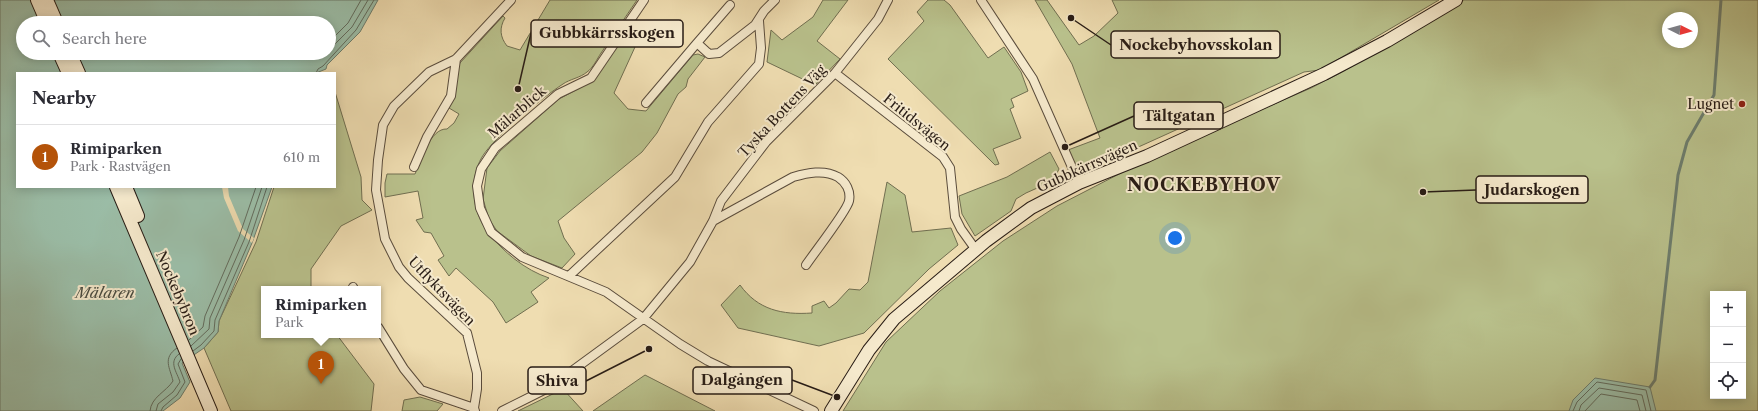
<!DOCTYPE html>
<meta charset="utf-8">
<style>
:root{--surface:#fff;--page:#f7f7f7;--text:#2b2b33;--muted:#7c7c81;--line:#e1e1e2;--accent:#b45309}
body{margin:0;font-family:"Libre Caslon Text",serif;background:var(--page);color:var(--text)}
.controls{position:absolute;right:12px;bottom:12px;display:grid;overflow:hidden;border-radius:0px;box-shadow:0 2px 10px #0003}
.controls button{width:36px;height:36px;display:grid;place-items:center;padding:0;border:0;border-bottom:1px solid var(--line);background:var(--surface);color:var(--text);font:20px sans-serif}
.compass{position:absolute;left:1662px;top:12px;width:36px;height:36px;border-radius:50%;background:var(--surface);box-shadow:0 2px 10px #0003;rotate:95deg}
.you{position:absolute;left:1175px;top:238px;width:14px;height:14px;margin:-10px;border:3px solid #fff;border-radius:50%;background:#1a73e8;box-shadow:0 0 0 6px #1a73e833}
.badge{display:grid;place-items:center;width:26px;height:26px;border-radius:50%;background:var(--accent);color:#fff;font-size:13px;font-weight:700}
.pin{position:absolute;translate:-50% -33px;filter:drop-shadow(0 1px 2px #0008)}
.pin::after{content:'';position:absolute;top:21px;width:14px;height:12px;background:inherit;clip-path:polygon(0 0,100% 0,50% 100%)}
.popup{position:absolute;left:261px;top:286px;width:120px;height:52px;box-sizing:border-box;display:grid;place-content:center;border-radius:0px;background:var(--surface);filter:drop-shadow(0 1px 3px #0005);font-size:13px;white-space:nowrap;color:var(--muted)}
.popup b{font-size:15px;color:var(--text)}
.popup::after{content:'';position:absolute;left:50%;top:100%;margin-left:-8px;border:8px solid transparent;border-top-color:var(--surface)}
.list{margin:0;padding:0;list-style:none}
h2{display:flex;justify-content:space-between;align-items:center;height:52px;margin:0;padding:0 16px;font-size:17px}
h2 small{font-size:13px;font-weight:400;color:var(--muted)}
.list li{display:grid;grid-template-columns:26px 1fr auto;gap:12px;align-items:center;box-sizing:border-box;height:64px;padding:0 16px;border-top:1px solid var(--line)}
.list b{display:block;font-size:15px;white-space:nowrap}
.list p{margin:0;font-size:13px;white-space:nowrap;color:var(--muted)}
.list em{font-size:13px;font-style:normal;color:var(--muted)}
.icon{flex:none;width:22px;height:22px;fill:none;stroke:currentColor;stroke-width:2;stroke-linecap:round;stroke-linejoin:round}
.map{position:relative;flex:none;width:1758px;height:411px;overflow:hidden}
.search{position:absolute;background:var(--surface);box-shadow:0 2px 10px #0003;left:16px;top:16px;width:320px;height:44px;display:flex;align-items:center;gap:10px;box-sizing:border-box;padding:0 14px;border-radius:22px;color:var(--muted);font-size:15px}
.panel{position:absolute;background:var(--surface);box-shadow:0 2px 10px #0003;left:16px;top:72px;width:320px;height:116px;border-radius:0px}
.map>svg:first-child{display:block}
.green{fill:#b9c18c;stroke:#706e50;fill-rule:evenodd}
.water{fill:#9bbda7;stroke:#6d7d6d;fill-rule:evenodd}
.pier{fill:#efddb1}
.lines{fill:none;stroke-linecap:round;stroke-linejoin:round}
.shore{stroke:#626c5e;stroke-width:1}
.stream{stroke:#6d7d6d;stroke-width:3}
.street-casing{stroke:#5a4c3c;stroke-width:10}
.secondary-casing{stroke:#281c15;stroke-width:14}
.street{stroke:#f5e9cc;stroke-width:8}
.secondary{stroke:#f5e9cc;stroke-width:12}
.poi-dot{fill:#8f2418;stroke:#f5e9cc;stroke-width:1.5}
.labels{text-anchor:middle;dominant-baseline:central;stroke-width:4;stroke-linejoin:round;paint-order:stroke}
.poi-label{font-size:14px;fill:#281c15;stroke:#f5e9cc;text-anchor:end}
.street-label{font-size:14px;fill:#281c15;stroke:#f5e9cc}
.water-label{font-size:15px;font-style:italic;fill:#4a4c41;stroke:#f5e9cc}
.district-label{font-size:18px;font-weight:bold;letter-spacing:1px;fill:#281c15;stroke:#f5e9cc}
.leader{fill:none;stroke:#281c15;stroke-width:1.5}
.callout-dot{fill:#281c15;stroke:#f5e9cc;stroke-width:1.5}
.callout{fill:#f5e9cc;stroke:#281c15;stroke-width:1.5}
.callout-label{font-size:15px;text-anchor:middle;font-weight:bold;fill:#281c15}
</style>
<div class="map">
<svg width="1758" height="411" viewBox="0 0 1758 411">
<rect width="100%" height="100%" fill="#efddb1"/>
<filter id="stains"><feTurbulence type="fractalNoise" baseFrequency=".005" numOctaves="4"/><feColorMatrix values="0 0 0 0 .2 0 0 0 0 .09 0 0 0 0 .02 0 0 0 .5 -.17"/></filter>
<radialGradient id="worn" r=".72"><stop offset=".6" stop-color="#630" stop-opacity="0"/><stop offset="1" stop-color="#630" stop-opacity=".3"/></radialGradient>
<path class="green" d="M 550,0 L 637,0 C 625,18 613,35 601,53 C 597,59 593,68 587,72 C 580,78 570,79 563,84 C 543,97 494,137 482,157 C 469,179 472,211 487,231 C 503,252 525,270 549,278 L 531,292 L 538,302 L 506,323 L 493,302 L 456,268 L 449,276 L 438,260 L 444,256 L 431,233 L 424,232 L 416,220 L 423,218 L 418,191 L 385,197 L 385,183 L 387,174 L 415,174 C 421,161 430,128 447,129 L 454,123 L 459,114 L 449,108 L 455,93 L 457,68 L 460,63 L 503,16 L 505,18 C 499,28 500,37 507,46 L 520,50 Z
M 823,0 L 848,0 L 817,41 L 840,59 L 815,85 L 767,62 L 771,30 L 782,40 L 813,17 Z
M 928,0 L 944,0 L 950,5 L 988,58 L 1004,47 L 1021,72 L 1028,91 L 1011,99 L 1014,107 L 1010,109 L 1021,138 L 993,149 L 999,164 L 995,165 L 888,59 L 924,21 L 917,12 Z
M 1035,0 L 1047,0 L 1079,45 L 1094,36 L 1118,13 L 1112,0 L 1439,0 L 1320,70 L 1304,72 L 1081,173 L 1076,171 L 1068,150 L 1100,138 L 1072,64 Z
M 1464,0 L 1758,0 L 1758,411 L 843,411 L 886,342 L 940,291 L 1003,241 L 1057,206 L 1152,157 L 1311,88 L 1344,71 ZM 1668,18 L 1692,18 L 1692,42 L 1668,42 ZM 1713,294 L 1743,294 L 1743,396 L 1713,396 Z
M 624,35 L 635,47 L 614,93 L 628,109 L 646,111 L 693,55 L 698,54 L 705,57 L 688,79 L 686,87 L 678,94 L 657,133 L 642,152 L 558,221 L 564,238 L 575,254 L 562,268 L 531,256 L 497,231 L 489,219 L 483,199 L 487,168 L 500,151 L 559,99 L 591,82 Z
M 335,92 L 361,177 L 362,200 L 372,210 L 341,226 L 311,269 L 311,289 L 264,289 L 264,335 L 337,335 L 374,384 L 371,411 L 231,411 L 204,348 L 218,332 L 219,321 L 256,242 L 274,187 L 335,187 Z
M 1050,152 L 1059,169 L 1053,181 L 1026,193 L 1016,199 L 1011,211 L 975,236 L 962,214 L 959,196 L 1007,177 Z
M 887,182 L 905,195 L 912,232 L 951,228 L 958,245 L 929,269 L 864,333 L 819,346 L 738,328 L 721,305 L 740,285 C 758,310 782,315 812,313 L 812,306 L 824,301 L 829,308 L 836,303 L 849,289 L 860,290 L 868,282 Z
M 645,375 L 715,411 L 593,411 Z
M 563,389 L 583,411 L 518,411 Z
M 420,397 L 443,404 L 437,411 L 402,411 L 404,400 Z"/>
<path class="water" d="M 0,0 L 378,0 L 360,32 L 327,65 L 326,69 L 316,73 L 17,73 L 17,187 L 272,187 L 252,243 L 219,321 L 218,332 L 204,348 L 182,363 L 190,382 L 180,398 L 163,411 L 0,411 ZM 23,23 L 329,23 L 329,53 L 23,53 Z
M 1595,378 L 1650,387 L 1656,411 L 1569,411 L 1573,400 Z"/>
<path class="pier" d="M 222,187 L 228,187 L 229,196 L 243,229 L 254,238 L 252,243 L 238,231 L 224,198 Z"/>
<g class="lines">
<path class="shore" d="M 329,42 L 348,23 L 361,0
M 329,50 L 352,27 L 368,0
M 316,73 L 318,69 L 323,66 L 356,30 L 374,0
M 189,340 L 203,327 L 205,316 L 239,237 L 256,187
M 191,346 L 209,329 L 210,318 L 244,240 L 262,187
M 193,351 L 201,345 L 214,331 L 215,320 L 249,242 L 267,187
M 150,411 C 151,397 166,392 173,381 C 170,368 162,358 177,348
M 156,411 L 158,404 L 173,392 L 180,382 C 177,372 168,362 179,354
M 161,411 L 163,407 L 177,395 L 185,382 L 178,364 L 181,359
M 1573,411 L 1577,402 L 1597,382 L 1646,390 L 1651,411
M 1579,411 L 1581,405 L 1599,388 L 1642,395 L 1646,411
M 1585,411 L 1601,394 L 1637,400 L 1640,411"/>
<path class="stream" d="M 1650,387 L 1655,380 L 1678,175 L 1687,142 L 1714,95 L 1721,0"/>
<g class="street-casing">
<path id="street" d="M 644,0 L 591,78 L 558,94 L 495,148 L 481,169 L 477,186 L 480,208 L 491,232 L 522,257 L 606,292 L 680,344 L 708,361 L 814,411
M 981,0 L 1033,79 L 1079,183
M 730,5 L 697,43 L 709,54 L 719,53 L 755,25 L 764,11 L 775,0
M 835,73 L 943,157 L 950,168 L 955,217 L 961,229 L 976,250
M 646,103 L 697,43
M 414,167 L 427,137 L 451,96 L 456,59
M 713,221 L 793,177 C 807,173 824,169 838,177 C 846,182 851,191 849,201 C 847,211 814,253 806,265
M 569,276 L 675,177 L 708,122 L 759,64 L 761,48 L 759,21
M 353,287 L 354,289
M 378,327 L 404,369 L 421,390 L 474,408
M 475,411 L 474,408 L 477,389 L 477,373 L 467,333 L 408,278 L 399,267 L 385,239 L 376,190 L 378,160 L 383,125 L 394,106 L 429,72 L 456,59 L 511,0
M 502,411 L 550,387 L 643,319 L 690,262 L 713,221 L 721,201 L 766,142 L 835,73 L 878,19 L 888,0"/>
</g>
<g class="secondary-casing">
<path id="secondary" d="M 37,0 L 47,23
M 47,0 L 57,23
M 59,53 L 68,73
M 70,53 L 79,73
M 116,187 L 211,411
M 126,187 L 138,216
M 831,411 L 869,350 L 894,319 L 986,241 L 1031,208 L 1079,183 L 1147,156 L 1324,74 L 1387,41 L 1456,0"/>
</g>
<use href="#street" class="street"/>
<use href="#secondary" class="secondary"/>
</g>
<circle class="poi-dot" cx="1742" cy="104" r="4"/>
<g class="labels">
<g class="poi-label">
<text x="1734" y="104">Lugnet</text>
</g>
<g class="street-label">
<text transform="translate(782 111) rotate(-47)">Tyska Bottens Väg</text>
<text transform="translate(517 112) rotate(-41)">Mälarblick</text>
<text transform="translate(917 122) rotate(39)">Fritidsvägen</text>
<text transform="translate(1087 166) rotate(-24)">Gubbkärrsvägen</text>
<text transform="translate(442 291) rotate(46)">Utflyktsvägen</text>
<text transform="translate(178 293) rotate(67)">Nockebybron</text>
</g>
<g class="water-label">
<text x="105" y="292">Mälaren</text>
</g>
<g class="district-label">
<text x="1204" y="185">NOCKEBYHOV</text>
</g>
</g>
<path class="leader" d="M518 89L531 33M1071 18L1111 45M1065 147L1134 116M1423 192L1476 190M837 397L792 380M649 349L586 381"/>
<g class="callout-dot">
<circle cx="518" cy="89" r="4"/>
<circle cx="1071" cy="18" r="4"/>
<circle cx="1065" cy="147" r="4"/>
<circle cx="1423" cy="192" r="4"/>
<circle cx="837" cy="397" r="4"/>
<circle cx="649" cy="349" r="4"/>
</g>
<g class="callout">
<rect x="531" y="20" width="152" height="27" rx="4"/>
<rect x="1111" y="31" width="169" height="27" rx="4"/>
<rect x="1134" y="102" width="89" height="27" rx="4"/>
<rect x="1476" y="176" width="112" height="27" rx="4"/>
<rect x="693" y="367" width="99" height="27" rx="4"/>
<rect x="528" y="367" width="58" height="27" rx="4"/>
</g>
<g class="callout-label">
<text x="607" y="38">Gubbkärrsskogen</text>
<text x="1196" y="50">Nockebyhovsskolan</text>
<text x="1179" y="121">Tältgatan</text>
<text x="1532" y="195">Judarskogen</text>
<text x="742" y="385">Dalgången</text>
<text x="557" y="386">Shiva</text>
</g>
<rect width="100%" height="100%" filter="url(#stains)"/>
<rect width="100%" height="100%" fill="url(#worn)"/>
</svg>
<div class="controls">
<button>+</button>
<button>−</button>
<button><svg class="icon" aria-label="locate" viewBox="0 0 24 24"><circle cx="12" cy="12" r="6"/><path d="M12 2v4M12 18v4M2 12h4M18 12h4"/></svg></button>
</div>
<svg class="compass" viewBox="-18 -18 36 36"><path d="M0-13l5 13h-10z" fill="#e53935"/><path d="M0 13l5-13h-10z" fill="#7c7c81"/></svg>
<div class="you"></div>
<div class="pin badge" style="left:321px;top:384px">1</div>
<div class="popup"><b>Rimiparken</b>Park</div>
<div class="search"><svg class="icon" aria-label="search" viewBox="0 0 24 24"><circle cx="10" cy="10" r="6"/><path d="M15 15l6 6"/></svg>Search here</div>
<section class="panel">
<h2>Nearby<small></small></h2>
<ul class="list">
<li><span class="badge">1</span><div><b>Rimiparken</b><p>Park · Rastvägen</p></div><em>610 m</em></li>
</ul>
</section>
</div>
